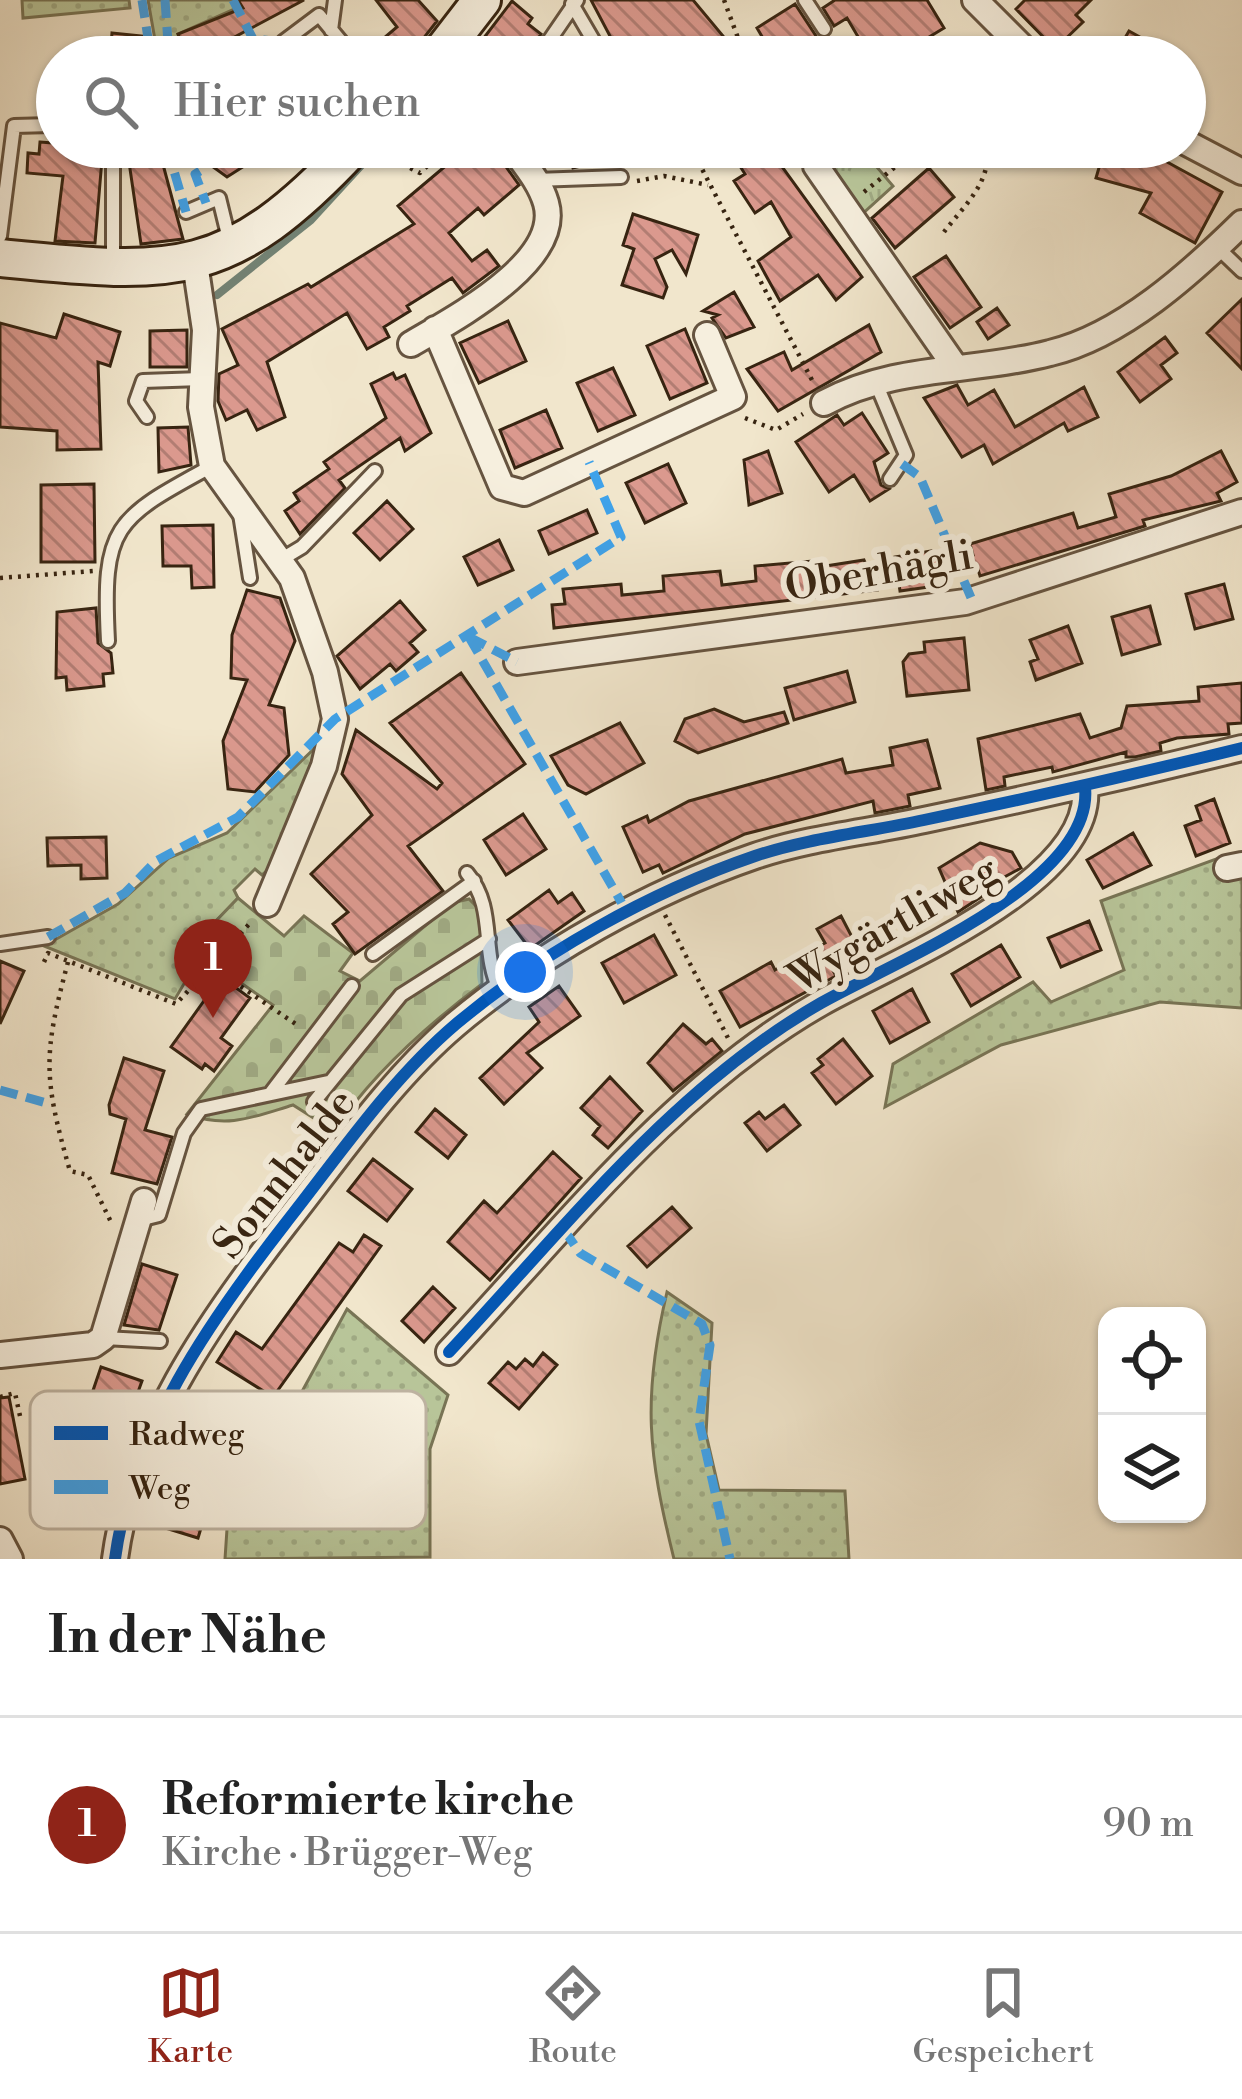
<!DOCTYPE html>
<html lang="de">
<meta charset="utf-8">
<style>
:root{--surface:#fff;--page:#f6f6f6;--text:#222;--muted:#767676;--line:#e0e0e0;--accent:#8f2418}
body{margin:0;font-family:"Libre Bodoni",serif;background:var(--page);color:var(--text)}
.controls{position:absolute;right:36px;bottom:36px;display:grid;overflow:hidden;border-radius:24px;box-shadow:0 3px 9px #0004}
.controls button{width:108px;height:108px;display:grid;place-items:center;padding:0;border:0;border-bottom:3px solid var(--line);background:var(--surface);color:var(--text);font:60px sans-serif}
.you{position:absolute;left:525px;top:972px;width:42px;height:42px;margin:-30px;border:9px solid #fff;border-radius:50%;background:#1a73e8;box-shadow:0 0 0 18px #1a73e833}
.badge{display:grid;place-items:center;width:78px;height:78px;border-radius:50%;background:var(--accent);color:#fff;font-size:39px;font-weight:700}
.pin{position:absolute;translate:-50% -99px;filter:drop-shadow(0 3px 6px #0008)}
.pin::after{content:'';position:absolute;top:63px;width:42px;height:36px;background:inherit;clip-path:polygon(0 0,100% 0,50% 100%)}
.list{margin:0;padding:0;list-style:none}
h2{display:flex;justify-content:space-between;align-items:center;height:156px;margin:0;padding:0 48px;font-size:51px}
h2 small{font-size:39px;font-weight:400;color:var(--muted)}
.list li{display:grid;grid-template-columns:78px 1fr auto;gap:36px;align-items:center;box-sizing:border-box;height:216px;padding:0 48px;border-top:3px solid var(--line)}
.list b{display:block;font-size:45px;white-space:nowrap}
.list p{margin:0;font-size:39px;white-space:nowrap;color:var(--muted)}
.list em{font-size:39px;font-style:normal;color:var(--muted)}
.icon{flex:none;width:66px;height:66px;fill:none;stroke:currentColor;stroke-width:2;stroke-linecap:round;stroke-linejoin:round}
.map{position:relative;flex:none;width:1242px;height:1559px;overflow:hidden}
.search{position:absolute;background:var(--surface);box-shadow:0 3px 9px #0004;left:36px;right:36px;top:36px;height:132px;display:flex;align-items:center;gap:30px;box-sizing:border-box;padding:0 42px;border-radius:66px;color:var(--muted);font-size:45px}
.sheet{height:372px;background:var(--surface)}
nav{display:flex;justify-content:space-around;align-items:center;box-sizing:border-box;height:168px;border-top:3px solid var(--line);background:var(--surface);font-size:33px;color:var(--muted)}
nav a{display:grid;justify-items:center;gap:6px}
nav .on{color:var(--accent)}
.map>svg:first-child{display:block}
.grass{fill:url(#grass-dots);stroke:#787455;stroke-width:3}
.cemetery{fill:url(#cemetery-stones);stroke:#787455;stroke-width:3}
.park{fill:url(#park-tufts);stroke:#787455;stroke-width:3}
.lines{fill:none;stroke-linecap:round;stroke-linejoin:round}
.stream{stroke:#738273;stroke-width:8}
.building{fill:url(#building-back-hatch);stroke:#372411;stroke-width:3}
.lane-casing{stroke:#665440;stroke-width:18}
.street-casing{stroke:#665440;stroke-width:30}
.secondary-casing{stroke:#372411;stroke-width:42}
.path{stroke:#372411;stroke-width:4.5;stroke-dasharray:3 6;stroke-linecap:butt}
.lane{stroke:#f6efde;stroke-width:12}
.street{stroke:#f6efde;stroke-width:24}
.secondary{stroke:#f6efde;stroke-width:36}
.quiet{stroke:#3fa2ea;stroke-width:9;stroke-dasharray:18 9;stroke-linecap:butt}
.cycleway-casing{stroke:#f6efde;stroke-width:20}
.cycleway{stroke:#0057b8;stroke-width:12}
.labels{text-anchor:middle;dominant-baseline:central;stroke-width:12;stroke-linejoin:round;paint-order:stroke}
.street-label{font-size:42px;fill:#372411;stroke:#f6efde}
.key{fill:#f6efde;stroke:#bdb2a0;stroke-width:3}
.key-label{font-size:33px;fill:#372411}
</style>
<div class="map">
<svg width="1242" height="1559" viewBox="0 0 1242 1559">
<defs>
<pattern id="grass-dots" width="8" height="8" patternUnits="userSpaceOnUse" patternTransform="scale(3)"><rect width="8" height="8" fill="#b8c599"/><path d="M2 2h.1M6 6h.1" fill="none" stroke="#9fa983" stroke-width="1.8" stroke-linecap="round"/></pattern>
<pattern id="cemetery-stones" width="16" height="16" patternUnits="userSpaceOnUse" patternTransform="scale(3)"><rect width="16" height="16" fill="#b8c599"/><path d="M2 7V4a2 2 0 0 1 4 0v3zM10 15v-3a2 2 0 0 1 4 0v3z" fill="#9fa983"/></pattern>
<pattern id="park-tufts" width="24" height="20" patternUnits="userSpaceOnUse" patternTransform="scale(3)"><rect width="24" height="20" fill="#b8c599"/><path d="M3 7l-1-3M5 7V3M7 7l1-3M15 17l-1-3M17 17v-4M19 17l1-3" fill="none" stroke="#9fa983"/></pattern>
<pattern id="building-back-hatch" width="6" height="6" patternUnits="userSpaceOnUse" patternTransform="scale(3)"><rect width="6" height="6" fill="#db998e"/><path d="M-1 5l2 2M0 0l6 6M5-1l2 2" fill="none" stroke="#b27d73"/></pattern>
</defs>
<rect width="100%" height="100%" fill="#f1e6cc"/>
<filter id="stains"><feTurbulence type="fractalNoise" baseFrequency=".00167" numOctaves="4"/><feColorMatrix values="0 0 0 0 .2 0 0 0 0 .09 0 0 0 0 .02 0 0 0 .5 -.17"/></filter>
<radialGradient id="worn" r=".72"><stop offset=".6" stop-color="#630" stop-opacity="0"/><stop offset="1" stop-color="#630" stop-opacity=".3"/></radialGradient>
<path class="grass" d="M 22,0 L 129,0 L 130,8 L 23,18 Z
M 148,0 L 238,0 L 241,6 L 178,34 L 185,53 L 192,51 L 195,57 L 158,57 Z
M 322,741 L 268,870 L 262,875 L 255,869 L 234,890 L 238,898 L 191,947 L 201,955 L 175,999 L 44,946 L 118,904 L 169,858 L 227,833 Z
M 1216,859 L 1224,874 L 1242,871 L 1242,1008 L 1160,1002 L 1001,1045 L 885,1107 L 893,1064 L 1033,982 L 1051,1002 L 1124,970 L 1101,901 Z
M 667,1292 L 712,1323 L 706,1434 L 719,1490 L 845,1491 L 849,1559 L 674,1559 C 648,1454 642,1398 667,1292 Z
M 347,1309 L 448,1395 L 430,1449 L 430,1557 L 225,1559 L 227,1529 Z"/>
<path class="cemetery" d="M 238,898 L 284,936 L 304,916 L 353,953 L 340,971 L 360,981 L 452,903 L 469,899 L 480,910 L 482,984 C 426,1026 372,1074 334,1131 L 293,1105 C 253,1117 228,1129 187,1114 L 273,1005 L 190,948 Z"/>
<path class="park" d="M 839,147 L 860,147 L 893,186 L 860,216 L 821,161 Z"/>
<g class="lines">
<path class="stream" d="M 217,295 L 311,220 L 378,147"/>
</g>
<path class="building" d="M 238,0 L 304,0 L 229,40 L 236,57 L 186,54 L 178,34 L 243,8 Z
M 376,0 L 418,0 L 437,21 L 409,57 L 398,57 L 384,38 L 397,27 Z
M 591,0 L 693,0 L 733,48 L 723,57 L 621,57 Z
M 835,0 L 927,0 L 944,28 L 896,57 L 870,57 L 847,18 L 834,26 L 823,8 Z
M 1025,0 L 1091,0 L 1076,15 L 1083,22 L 1055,49 L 1016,9 Z
M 512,1 L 532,18 L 528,24 L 541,34 L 526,57 L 506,57 L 483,39 Z
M 795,4 L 816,36 L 774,57 L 757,28 Z
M 1129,31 L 1176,57 L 1114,57 Z
M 112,33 L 142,36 L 140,57 L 110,57 Z
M 40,142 L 103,147 L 95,243 L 55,241 L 63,176 L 27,173 L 28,153 L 39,154 Z
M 198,147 L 274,147 L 227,177 L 209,164 Z
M 468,147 L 492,147 L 519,185 L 484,215 L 478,208 L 449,233 L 472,261 L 487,250 L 499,266 L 463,293 L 452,278 L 407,306 L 410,311 L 384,327 L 389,337 L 367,349 L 347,313 L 267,362 L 285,417 L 257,430 L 247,410 L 226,420 L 218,401 L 219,374 L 238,365 L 222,329 L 308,284 L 311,287 L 414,224 L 398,206 Z
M 568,147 L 629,147 L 630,154 L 573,168 Z
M 757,147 L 806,147 L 780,164 L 862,277 L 836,300 L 818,275 L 780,301 L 758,261 L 791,237 L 771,202 L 755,213 L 734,181 L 745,174 L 736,160 Z
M 1105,147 L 1148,147 L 1147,151 L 1222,192 L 1195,243 L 1140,213 L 1151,193 L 1096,178 Z
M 161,157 L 183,239 L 141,244 L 129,162 Z
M 929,168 L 954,197 L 895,248 L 872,218 Z
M 633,214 L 698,235 L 686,274 L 672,250 L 655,259 L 667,287 L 663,298 L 622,285 L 634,249 L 623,245 Z
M 946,256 L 981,307 L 950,328 L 914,277 Z
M 734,292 L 754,327 L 726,338 L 712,318 L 718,315 L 703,311 Z
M 1242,299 L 1242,369 L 1207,333 Z
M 997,308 L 1009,325 L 988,339 L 977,322 Z
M 64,314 L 120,332 L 110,366 L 98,362 L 101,449 L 57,450 L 57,431 L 0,427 L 0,323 L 56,338 Z
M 508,321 L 526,361 L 479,383 L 460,343 Z
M 869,325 L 881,352 L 778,411 L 747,369 L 784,352 L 792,370 Z
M 685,329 L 707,383 L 670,399 L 647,346 Z
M 187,330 L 187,367 L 150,367 L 150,331 Z
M 1165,337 L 1177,353 L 1161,365 L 1171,379 L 1140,402 L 1118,372 Z
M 613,368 L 635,415 L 598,431 L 577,383 Z
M 393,373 L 396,379 L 405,375 L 431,433 L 405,451 L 400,438 L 339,480 L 345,488 L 300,534 L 285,511 L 299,501 L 294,493 L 329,469 L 324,462 L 386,418 L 371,384 Z
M 957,385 L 968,405 L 994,390 L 1015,427 L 1084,387 L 1098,417 L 1068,431 L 1064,423 L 993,464 L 984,445 L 962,457 L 924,398 Z
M 546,410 L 562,448 L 515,468 L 500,430 Z
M 862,413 L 888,453 L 874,462 L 881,485 L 889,489 L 870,501 L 854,475 L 829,492 L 796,442 L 837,415 L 844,425 Z
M 188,427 L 191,465 L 159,472 L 158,428 Z
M 768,451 L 782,493 L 749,505 L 744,460 Z
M 1221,451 L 1237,482 L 1217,493 L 1221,501 L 1143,520 L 1145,526 L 980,576 L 977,566 L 936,582 L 936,586 L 900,591 L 895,557 L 931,551 L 932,559 L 973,555 L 970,544 L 1073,513 L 1078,528 L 1116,517 L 1109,494 L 1171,476 Z
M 668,464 L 686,503 L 645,523 L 626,483 Z
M 94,484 L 95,562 L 41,562 L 41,485 Z
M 387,501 L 413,529 L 380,560 L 354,533 Z
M 587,510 L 597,533 L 549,554 L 539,531 Z
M 213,525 L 214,587 L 192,588 L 191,566 L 163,566 L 162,526 Z
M 499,540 L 513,570 L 478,585 L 464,557 Z
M 864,560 L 877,590 L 554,628 L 552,605 L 565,604 L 563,589 L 621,584 L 622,595 L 664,591 L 663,576 L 720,571 L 722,585 L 756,581 L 755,566 L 812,561 L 813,568 Z
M 1224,584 L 1233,619 L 1195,629 L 1186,594 Z
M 247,590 L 280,598 L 295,641 L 269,705 L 284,708 L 289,755 L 255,792 L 228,789 L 223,741 L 247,680 L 231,678 L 232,635 Z
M 400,601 L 425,630 L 410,643 L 418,652 L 396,671 L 390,664 L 360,689 L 337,656 Z
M 1150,606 L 1160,644 L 1122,655 L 1112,617 Z
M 96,608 L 98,643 L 111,653 L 113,673 L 103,674 L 104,686 L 67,690 L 66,677 L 56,678 L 57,612 Z
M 1068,626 L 1082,663 L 1036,680 L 1030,662 L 1038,659 L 1030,640 Z
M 964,638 L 969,690 L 907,696 L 903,662 L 909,654 L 925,652 L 924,642 Z
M 847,671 L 855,702 L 794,720 L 785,688 Z
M 461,673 L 525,764 L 408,846 L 443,891 L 355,954 L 333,924 L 348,912 L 311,874 L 372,815 L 342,774 L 356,730 L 437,789 L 442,783 L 390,723 Z
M 1242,683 L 1242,723 L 1228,724 L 1229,734 L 1177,738 L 1160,743 L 1161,751 L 1135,757 L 1126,757 L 1126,752 L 1053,772 L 1052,767 L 1004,777 L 1005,786 L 986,790 L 978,739 L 1080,714 L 1090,738 L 1121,728 L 1127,706 L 1199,701 L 1198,687 Z
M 714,709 L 744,722 L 784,712 L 788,723 L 698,753 L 675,741 L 685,719 Z
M 620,723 L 644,763 L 586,794 L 568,785 L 551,756 Z
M 927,740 L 940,788 L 908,795 L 910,806 L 875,813 L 873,801 L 745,834 L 663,873 L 659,865 L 643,872 L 623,827 L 647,816 L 649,822 L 689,801 L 842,759 L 846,773 L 893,765 L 890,748 Z
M 1214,799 L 1230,843 L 1196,856 L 1185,826 L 1201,820 L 1196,806 Z
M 523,814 L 546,849 L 506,875 L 484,840 Z
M 1133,833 L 1151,865 L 1103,888 L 1087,860 Z
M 106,837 L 107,878 L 81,879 L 81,865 L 48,866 L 47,838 Z
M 980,843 L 1012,852 L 1021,868 L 984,888 L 987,893 L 958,912 L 939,868 Z
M 549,890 L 558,903 L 572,893 L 584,911 L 530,949 L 508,920 Z
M 841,916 L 854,941 L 838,950 L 844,960 L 831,967 L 836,976 L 740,1027 L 720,991 L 771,962 L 775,970 L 825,943 L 817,929 Z
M 1089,921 L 1101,950 L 1061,967 L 1048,938 Z
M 654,935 L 676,975 L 624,1003 L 602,963 Z
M 1001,945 L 1020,977 L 971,1006 L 952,974 Z
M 0,961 L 24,971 L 0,1024 Z
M 221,977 L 250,998 L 221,1038 L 232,1046 L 214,1071 L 205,1064 L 202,1069 L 171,1047 Z
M 559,986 L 580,1016 L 527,1053 L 542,1068 L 504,1104 L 480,1078 L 539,1022 L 529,1007 Z
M 912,989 L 929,1022 L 890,1043 L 873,1011 Z
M 683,1024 L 706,1044 L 712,1039 L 722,1051 L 673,1091 L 648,1063 Z
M 843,1039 L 872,1076 L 836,1104 L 812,1073 L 823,1065 L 818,1059 Z
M 124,1058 L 164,1071 L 145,1130 L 172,1137 L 157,1184 L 112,1173 L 126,1119 L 110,1114 L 109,1105 Z
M 610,1077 L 642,1111 L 608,1148 L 593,1135 L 600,1126 L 581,1108 Z
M 784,1105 L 800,1125 L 767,1151 L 745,1123 L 759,1112 L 765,1119 Z
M 435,1109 L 466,1135 L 448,1158 L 416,1132 Z
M 553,1152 L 581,1178 L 490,1280 L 448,1242 L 484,1201 L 497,1213 Z
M 373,1159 L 412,1189 L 387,1221 L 348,1191 Z
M 672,1207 L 691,1228 L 647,1267 L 628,1246 Z
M 364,1235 L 381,1246 L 273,1397 L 217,1362 L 236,1332 L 262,1349 L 339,1243 L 353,1252 Z
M 142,1264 L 177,1275 L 159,1330 L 124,1325 Z
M 433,1287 L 455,1308 L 424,1342 L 402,1321 Z
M 543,1353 L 557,1365 L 519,1409 L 489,1383 L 508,1362 L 516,1369 L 525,1359 L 533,1366 Z
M 101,1367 L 142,1381 L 125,1428 L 85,1414 Z
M 9,1397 L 25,1479 L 0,1484 L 0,1398 Z
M 190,1482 L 213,1488 L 198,1538 L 162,1527 L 172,1495 L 185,1499 Z"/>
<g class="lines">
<g class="lane-casing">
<path id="lane" d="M 805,0 L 824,29
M 572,4 L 603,57
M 331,30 L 335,0
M 295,57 L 283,42 L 319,15 L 354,57
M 538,57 L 577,0
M 113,147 L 113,260
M 535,180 L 621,177
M 186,212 L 219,198 L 230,243
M 0,236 L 14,126 L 52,125
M 1217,247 L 1242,271
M 876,383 L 906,455 L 890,479
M 147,417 L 136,401 L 143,381 L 201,379
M 240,514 L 250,578
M 282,559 L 302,547 L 375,471
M 108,641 C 102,526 114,519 212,466
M 467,873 C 497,909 480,951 500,991
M 0,944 L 48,937
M 373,954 L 474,881
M 270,1094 L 352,986
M 314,1102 L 401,995 L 489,939
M 139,1220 L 159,1215 L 184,1133 L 201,1109 L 328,1082
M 104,1338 L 160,1341"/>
</g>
<g class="street-casing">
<path id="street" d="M 975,0 L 1032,57
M 1185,142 L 1242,172
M 816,166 L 954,365
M 195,263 L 205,330 L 201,407 L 212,466 L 292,578 L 325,672 L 335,719 L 324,766 L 267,904
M 435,329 L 502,487 L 524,493 L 733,397 L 707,335
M 411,344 C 453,319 563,262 546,203 C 540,182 524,164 512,147
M 824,403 C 896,364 974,373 1050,353 C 1122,336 1191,273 1242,223
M 517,662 L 965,602 L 1242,512
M 1227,868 L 1242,865
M 449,1352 C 564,1229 674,1087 821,1003 C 891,963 1095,883 1085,787
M 0,1355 L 93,1345 L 103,1338 L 144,1201
M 0,1540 L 10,1559
M 115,1559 C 132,1432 208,1323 285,1224 C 338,1157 390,1080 456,1024 C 541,953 650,892 755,856 C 808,838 869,832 924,820 C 1030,798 1136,774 1242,748"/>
</g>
<g class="secondary-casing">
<path id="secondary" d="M 438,57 L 482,0
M 0,258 C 174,275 227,282 353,147"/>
</g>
<path class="path" d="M 724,0 L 745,57
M 716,147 L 702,169 L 813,382
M 378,152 L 420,173 L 447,147
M 637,181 L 664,176 L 708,185
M 864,192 L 920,147
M 944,232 C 962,208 995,179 985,147
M 745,418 L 776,430 L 803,414
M 0,578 L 93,571
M 665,915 L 728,1038
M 44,962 L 48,953 L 176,1004 L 251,922
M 68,962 C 43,1055 43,1077 70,1171 L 88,1175 L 112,1224
M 211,966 L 300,1027
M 0,1397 L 15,1393 L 20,1416"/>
<use href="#lane" class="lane"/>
<use href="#street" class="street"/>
<use href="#secondary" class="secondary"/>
<path class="quiet" d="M 142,0 L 151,57
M 165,0 L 169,57
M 233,0 L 253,39 L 283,42
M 167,147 L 186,212
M 188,147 L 200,171 L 195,174 L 206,203
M 902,464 L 920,477 L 972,600
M 469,637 L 628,914
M 469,637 L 517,662
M 48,937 L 125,893 L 156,861 L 238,817 L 335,719 L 621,537 L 589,462
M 0,1090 L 50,1104
M 564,1230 L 580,1253 L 702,1324 L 710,1345 L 699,1421 L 730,1559"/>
<g class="cycleway-casing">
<path id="cycleway" d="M 449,1352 C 564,1229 674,1087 821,1003 C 891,963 1095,883 1085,787
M 115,1559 C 132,1432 208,1323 285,1224 C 338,1157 390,1080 456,1024 C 541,953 650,892 755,856 C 808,838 869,832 924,820 C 1030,798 1136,774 1242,748"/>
</g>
<use href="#cycleway" class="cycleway"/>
</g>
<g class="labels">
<g class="street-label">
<text transform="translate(879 572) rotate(-10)">Oberhägli</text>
<text transform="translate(894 925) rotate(-30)">Wygärtliweg</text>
<text transform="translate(285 1174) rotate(-52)">Sonnhalde</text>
</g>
</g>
<rect x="30" y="1391" width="396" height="138" rx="18" class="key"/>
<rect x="54" y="1426" width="54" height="14" fill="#0057b8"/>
<rect x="54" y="1480" width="54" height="14" fill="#3fa2ea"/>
<g class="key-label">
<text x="129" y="1445">Radweg</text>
<text x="129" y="1499">Weg</text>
</g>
<rect width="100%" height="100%" filter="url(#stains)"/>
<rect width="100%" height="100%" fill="url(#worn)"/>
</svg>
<div class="controls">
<button><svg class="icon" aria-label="locate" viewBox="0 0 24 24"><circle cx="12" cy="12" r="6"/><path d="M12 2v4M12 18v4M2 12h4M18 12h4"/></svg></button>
<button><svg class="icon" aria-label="layers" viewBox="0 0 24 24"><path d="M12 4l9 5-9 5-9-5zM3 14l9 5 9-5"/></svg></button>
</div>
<div class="you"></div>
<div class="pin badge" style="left:213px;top:1018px">1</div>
<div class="search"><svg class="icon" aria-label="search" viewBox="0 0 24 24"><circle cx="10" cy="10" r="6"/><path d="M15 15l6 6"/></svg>Hier suchen</div>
</div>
<section class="sheet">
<h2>In der Nähe<small></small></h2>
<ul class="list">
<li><span class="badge">1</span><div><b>Reformierte kirche</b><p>Kirche · Brügger-Weg</p></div><em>90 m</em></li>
</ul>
</section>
<nav>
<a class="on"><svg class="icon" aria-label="map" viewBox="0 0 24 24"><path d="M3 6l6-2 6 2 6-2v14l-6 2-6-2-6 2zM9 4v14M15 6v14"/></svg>Karte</a>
<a><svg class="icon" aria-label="directions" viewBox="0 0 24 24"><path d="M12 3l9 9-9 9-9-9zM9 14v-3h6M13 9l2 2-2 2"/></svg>Route</a>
<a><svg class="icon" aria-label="saved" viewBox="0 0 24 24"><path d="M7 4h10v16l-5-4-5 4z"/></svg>Gespeichert</a>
</nav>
